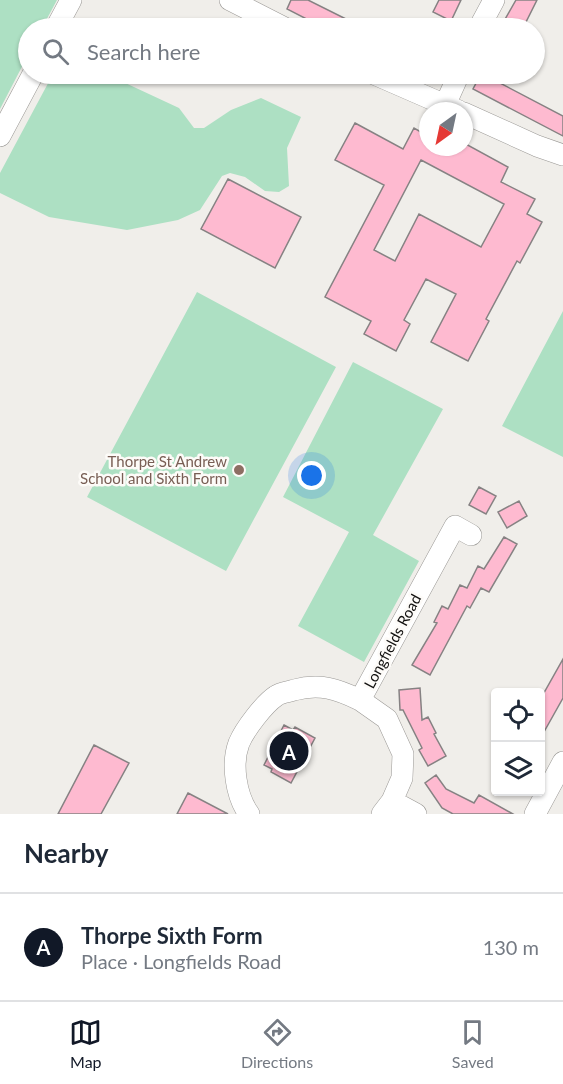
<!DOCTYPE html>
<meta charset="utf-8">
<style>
:root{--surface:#fff;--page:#f6f6f7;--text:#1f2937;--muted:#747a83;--line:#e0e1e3;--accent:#111827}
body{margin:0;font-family:Lato,sans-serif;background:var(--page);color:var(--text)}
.controls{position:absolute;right:18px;bottom:18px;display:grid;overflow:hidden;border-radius:6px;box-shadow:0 2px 4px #0004}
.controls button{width:54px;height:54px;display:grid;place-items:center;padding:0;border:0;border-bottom:2px solid var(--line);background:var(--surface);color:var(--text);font:30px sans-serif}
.compass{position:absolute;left:419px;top:102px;width:54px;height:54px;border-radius:50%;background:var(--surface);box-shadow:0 2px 4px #0004;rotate:213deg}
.you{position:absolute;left:312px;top:476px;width:21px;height:21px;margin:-15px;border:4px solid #fff;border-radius:50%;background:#1a73e8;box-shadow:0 0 0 9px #1a73e833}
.badge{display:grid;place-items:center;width:39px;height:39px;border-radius:50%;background:var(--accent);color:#fff;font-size:20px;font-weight:700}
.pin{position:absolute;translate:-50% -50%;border:3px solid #fff;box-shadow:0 2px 6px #0006}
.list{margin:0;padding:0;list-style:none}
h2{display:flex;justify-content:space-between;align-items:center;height:78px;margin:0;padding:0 24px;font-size:26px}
h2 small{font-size:20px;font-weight:400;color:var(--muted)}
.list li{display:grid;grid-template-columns:39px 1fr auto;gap:18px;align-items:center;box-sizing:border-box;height:108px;padding:0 24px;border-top:2px solid var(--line)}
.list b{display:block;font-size:22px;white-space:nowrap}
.list p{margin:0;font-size:20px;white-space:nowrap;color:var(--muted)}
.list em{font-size:20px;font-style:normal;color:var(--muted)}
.icon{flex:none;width:33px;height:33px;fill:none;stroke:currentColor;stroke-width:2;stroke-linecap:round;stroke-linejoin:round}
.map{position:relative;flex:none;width:563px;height:814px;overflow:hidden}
.search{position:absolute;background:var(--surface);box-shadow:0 2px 4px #0004;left:18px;right:18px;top:18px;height:66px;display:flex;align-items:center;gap:15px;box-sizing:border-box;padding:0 21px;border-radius:33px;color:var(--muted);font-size:22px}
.sheet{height:186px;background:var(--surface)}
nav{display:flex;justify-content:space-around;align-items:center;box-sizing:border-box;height:84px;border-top:2px solid var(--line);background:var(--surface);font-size:16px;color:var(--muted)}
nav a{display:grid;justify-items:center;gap:3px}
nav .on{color:var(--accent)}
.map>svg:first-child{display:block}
.green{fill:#ade0c3}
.building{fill:#febad0;stroke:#868283;stroke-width:1.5;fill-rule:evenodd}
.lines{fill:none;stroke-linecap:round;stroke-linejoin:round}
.minor-casing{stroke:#9a9895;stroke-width:22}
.minor{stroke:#fff;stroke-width:21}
.education-dot{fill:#8d6e63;stroke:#fdfbf8;stroke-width:2}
.labels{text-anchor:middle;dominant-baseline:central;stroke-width:5;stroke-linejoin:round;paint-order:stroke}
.education-label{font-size:15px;fill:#785e54;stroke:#fdfbf8;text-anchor:end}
.street-label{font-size:15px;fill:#100f0e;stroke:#fdfbf8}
</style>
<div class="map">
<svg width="563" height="814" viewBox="0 0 563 814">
<rect width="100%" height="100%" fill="#f0eeea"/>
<path class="green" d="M 0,0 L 57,0 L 42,28 L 28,28 L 28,55 L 0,109 Z
M 53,74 L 106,74 L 179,108 L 194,128 L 204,128 L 231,110 L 261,98 L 301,117 L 287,148 L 289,186 L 279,192 L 265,191 L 245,177 L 230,173 L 222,176 L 200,210 L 178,220 L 127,230 L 49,217 L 0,193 L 0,173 Z
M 197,292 L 336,367 L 226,571 L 87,497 Z
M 563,311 L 563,457 L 502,426 Z
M 353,362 L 443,409 L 373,535 L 419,561 L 364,662 L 298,626 L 349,532 L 283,497 Z"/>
<path class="building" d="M 291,0 L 308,0 L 364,28 L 324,28 L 287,9 Z
M 439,0 L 461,0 L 451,21 L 433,12 Z
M 516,0 L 537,0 L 523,28 L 500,28 Z
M 481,74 L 495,74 L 501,77 L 498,82 L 563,116 L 563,136 L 473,89 Z
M 355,123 L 403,149 L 414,128 L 428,136 L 428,147 L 464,147 L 464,143 L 508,167 L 501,182 L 535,199 L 527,214 L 542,222 L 520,263 L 517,261 L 486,319 L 489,321 L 468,361 L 431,342 L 456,294 L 426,279 L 404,320 L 410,324 L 396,351 L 364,334 L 371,321 L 325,297 L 384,185 L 335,160 ZM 421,160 L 504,204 L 481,247 L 419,214 L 395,261 L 374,250 Z
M 228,179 L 301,217 L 275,268 L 201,229 Z
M 479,487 L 496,496 L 486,514 L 469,505 Z
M 519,501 L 527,516 L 507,528 L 498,512 Z
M 504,537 L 517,544 L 489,592 L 481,588 L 470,608 L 467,606 L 430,675 L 412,665 L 437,623 L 434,622 L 442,606 L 448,609 L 460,585 L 467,588 L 478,566 L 484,569 Z
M 563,659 L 563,698 L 540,739 L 540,700 Z
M 420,688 L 422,720 L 428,717 L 436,733 L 434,734 L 446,756 L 428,766 L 419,750 L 422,748 L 403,710 L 400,710 L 399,690 Z
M 284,725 L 293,730 L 295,727 L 315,738 L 291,783 L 271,772 L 272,769 L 264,765 Z
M 94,745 L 129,763 L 101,814 L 58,814 Z
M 436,775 L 446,789 L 474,803 L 479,795 L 513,814 L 453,814 L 442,808 L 425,783 Z
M 188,793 L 228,814 L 177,814 Z"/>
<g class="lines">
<g class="minor-casing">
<path id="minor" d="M 230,0 L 285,28
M 56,28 L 71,0
M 479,28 L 494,0
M 374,74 L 459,111
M 445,105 L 459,74
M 464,113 L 537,146 L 563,155
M 0,136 L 33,74
M 392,801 L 416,814
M 249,814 C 236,796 231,764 239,743 C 245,729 264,704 276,696 C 281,692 289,692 294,690 C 320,683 337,689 360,700
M 382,814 L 392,801 L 402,778 L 403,754 L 387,719 L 360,700 L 455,526 L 471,535
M 535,814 L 563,762"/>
</g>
<use href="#minor" class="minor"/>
</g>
<circle class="education-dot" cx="239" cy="470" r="6"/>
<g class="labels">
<g class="education-label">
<text x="227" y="461">Thorpe St Andrew<tspan x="227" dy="17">School and Sixth Form</tspan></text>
</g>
<g class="street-label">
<text transform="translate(392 641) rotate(-62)">Longfields Road</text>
</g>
</g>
</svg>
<div class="controls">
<button><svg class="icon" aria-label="locate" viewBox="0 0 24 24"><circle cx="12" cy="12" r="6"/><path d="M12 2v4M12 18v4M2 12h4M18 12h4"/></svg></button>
<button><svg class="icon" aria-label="layers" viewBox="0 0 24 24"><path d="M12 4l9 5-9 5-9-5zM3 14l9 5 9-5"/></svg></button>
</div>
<svg class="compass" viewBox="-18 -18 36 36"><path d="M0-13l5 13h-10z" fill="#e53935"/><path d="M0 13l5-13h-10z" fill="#747a83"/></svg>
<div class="you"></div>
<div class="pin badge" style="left:289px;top:751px">A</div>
<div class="search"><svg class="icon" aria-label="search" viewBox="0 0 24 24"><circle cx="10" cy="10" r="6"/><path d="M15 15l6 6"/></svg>Search here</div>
</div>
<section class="sheet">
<h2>Nearby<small></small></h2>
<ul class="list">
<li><span class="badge">A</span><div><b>Thorpe Sixth Form</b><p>Place · Longfields Road</p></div><em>130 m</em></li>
</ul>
</section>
<nav>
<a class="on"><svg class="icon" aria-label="map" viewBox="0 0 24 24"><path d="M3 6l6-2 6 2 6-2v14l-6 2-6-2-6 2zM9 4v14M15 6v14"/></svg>Map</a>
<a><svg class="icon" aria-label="directions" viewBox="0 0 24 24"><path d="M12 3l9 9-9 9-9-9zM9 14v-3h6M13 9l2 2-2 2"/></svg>Directions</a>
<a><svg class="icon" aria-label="saved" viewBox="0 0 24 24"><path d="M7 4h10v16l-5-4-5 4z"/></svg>Saved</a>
</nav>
